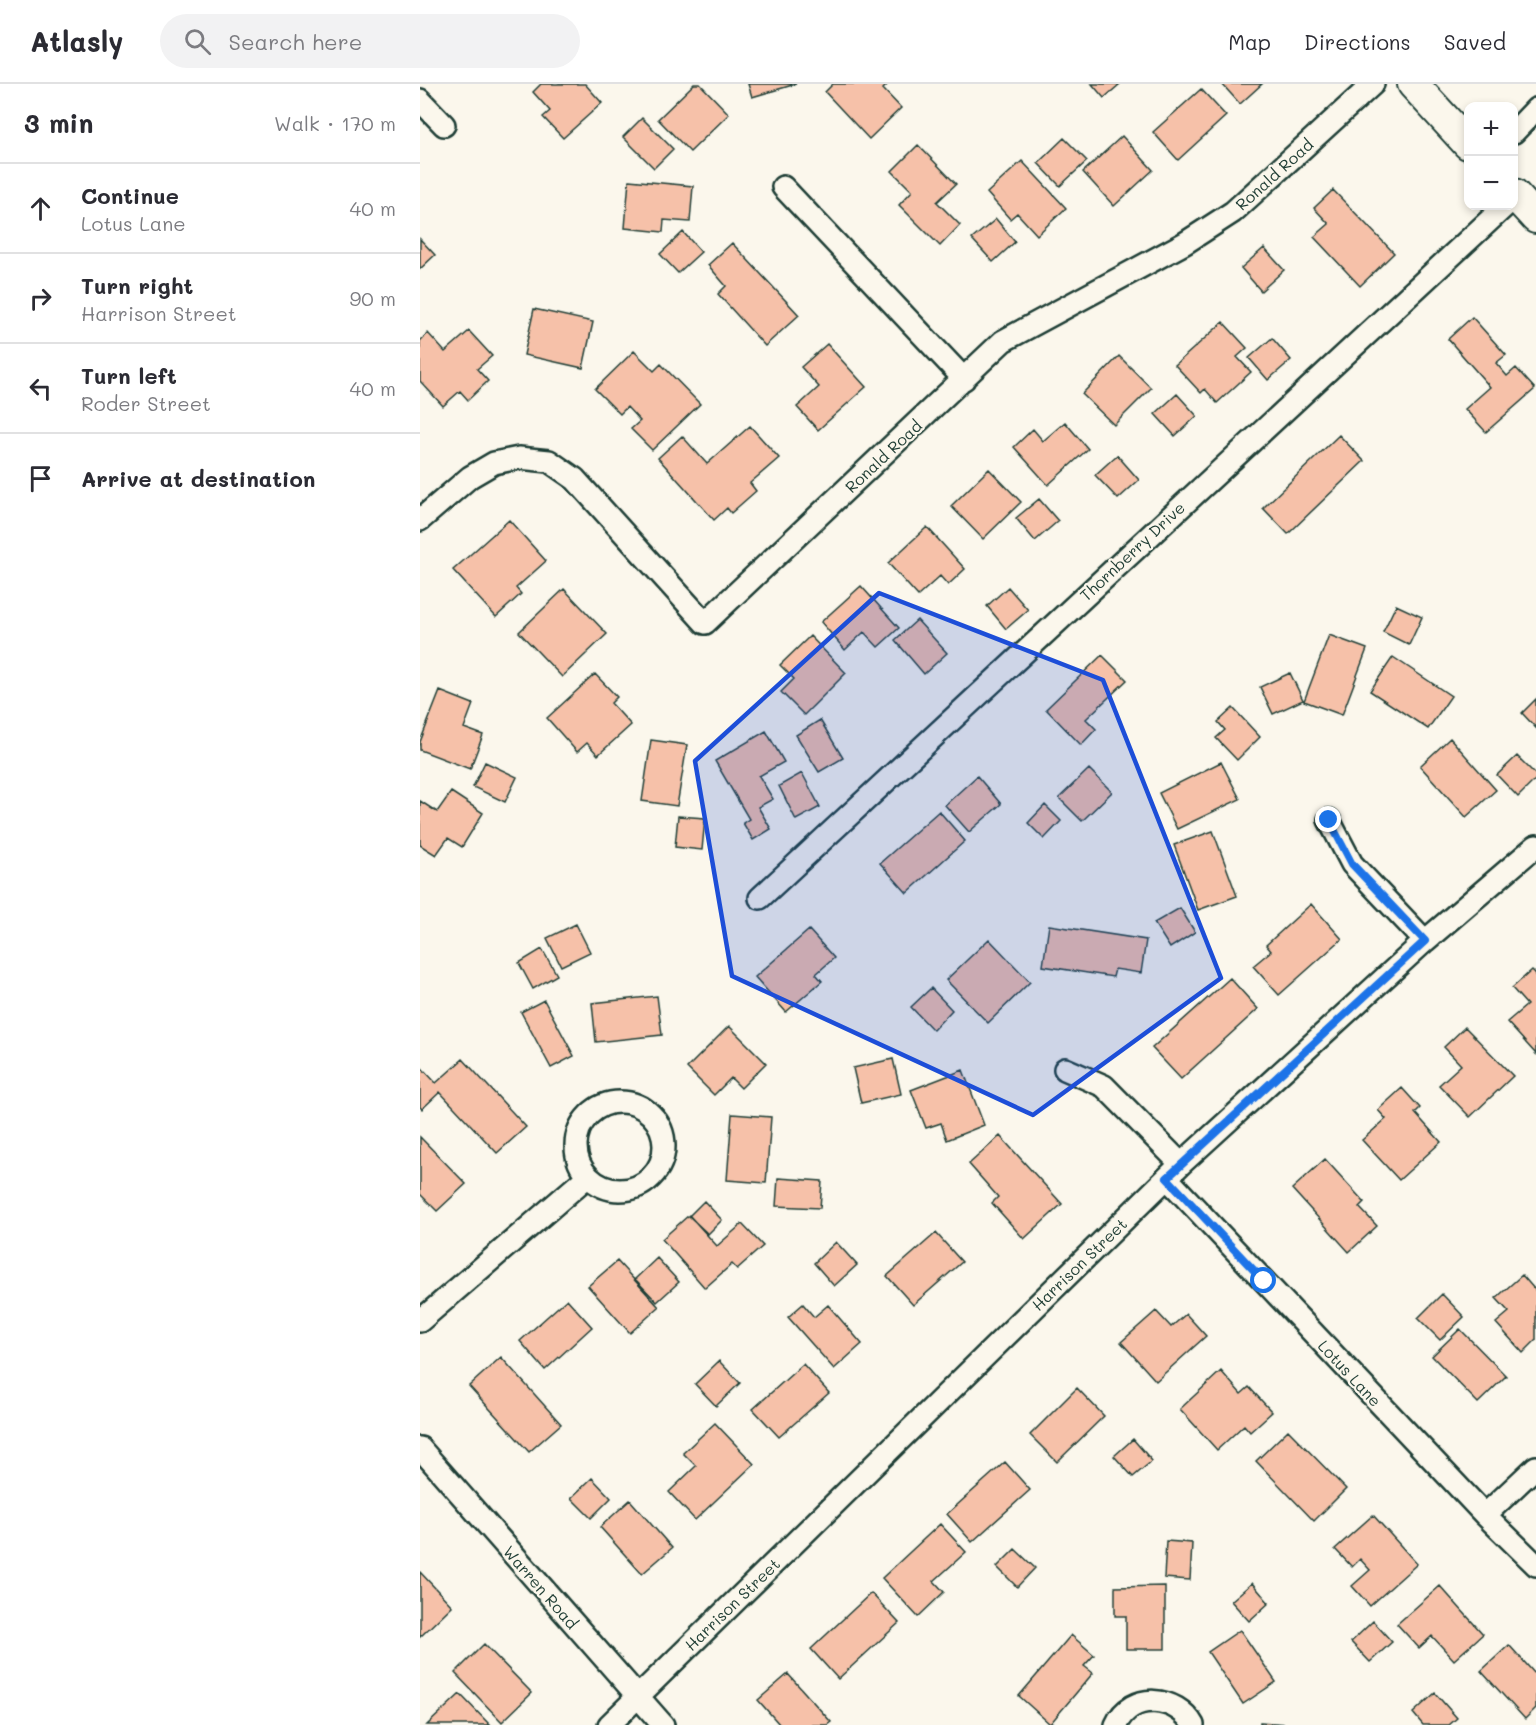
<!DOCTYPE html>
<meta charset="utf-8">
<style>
:root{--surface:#fff;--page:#f2f2f3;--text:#2b2b33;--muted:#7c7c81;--line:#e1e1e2}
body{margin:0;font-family:Mali,sans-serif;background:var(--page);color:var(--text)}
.controls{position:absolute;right:18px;top:18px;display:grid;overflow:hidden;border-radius:12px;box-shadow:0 3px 9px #0003}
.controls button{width:54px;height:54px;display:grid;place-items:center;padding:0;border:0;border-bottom:2px solid var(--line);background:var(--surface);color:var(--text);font:30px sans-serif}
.stop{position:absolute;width:18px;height:18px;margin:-14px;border:4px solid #1a73e8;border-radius:50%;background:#fff}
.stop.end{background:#1a73e8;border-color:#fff;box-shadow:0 2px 6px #0008}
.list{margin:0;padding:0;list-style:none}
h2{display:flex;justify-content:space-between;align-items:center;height:78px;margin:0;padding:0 24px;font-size:26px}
h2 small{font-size:20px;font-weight:400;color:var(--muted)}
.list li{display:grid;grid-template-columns:39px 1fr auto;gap:18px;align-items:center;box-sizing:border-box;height:90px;padding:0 24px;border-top:2px solid var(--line)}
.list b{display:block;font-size:22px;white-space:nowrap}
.list p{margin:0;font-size:20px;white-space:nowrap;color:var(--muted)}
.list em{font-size:20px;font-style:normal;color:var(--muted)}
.icon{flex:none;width:33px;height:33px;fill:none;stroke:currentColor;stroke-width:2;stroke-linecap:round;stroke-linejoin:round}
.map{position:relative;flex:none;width:1116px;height:1641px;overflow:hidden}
header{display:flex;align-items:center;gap:36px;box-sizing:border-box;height:84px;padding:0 30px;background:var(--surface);border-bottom:2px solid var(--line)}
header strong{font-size:28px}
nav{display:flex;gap:33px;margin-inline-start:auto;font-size:21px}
.search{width:420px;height:54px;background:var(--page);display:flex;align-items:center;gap:15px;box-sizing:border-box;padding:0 21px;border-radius:33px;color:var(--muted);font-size:22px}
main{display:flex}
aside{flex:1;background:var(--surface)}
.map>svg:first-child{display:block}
.building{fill:#f6c1a9;stroke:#1f3d34;stroke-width:1.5}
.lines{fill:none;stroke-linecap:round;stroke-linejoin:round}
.street-casing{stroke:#1f3d34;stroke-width:26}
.secondary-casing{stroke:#1f3d34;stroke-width:34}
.street{stroke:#fbf7ec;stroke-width:21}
.secondary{stroke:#fbf7ec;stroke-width:30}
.route{stroke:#1a73e8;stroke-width:8}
.marked{fill:#1d4ed8;fill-opacity:0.2;stroke:#1d4ed8;stroke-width:4.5;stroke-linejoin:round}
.labels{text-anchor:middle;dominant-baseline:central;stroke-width:4.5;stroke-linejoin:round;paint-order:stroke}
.street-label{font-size:16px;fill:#1f3d34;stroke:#fbf7ec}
</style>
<header>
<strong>Atlasly</strong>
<div class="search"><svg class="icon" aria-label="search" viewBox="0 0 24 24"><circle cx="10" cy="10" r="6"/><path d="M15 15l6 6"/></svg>Search here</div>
<nav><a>Map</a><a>Directions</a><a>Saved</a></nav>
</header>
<main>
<aside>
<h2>3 min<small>Walk · 170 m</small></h2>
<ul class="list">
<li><svg class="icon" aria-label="ahead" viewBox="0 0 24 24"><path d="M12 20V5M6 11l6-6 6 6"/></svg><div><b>Continue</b><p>Lotus Lane</p></div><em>40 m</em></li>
<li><svg class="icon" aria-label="right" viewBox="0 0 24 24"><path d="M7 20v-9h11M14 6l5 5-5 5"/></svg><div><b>Turn right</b><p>Harrison Street</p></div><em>90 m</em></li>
<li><svg class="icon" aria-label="left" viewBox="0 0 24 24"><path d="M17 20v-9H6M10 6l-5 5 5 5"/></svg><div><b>Turn left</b><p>Roder Street</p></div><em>40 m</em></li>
<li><svg class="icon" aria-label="arrive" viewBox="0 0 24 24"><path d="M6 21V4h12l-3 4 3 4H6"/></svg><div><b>Arrive at destination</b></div></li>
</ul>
</aside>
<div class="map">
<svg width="1116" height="1641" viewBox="0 0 1116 1641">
<rect width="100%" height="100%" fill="#fbf7ec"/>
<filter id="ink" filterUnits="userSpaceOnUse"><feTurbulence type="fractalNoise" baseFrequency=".0167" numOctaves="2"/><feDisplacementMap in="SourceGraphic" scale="12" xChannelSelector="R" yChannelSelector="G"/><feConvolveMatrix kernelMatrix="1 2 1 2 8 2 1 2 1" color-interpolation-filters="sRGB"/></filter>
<g filter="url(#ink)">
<path class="building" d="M 121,0 L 165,0 L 182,19 L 143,54 L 123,33 L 130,27 L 113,8 Z
M 274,0 L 280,0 L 309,30 L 270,68 L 238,35 Z
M 328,0 L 376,0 L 332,13 Z
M 413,0 L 468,0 L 463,5 L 481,24 L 449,55 L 405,8 Z
M 672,0 L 700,0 L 684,14 Z
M 802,0 L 842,0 L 820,20 Z
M 781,5 L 806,32 L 758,76 L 733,48 Z
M 222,34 L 253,65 L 234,84 L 203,53 Z
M 702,52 L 733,86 L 694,122 L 663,88 Z
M 644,54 L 667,77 L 640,102 L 618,79 Z
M 498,61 L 536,100 L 517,118 L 540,141 L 520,162 L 479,121 L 492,107 L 472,87 Z
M 602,77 L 646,124 L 617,151 L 597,129 L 590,135 L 567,109 Z
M 209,96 L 273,102 L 270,138 L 244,136 L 243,148 L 205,144 Z
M 913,106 L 974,169 L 940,202 L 894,153 L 909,140 L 894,124 Z
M 576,135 L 595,158 L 573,178 L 552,155 Z
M 263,148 L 281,168 L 258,189 L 240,170 Z
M 0,155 L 15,171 L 0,185 Z
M 312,159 L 379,231 L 345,262 L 298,210 L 306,202 L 288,181 Z
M 844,164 L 864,186 L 841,207 L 821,184 Z
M 114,225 L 173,238 L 163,284 L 104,271 Z
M 1052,233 L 1086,271 L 1076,279 L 1087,292 L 1096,284 L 1115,305 L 1066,348 L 1045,325 L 1070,303 L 1028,255 Z
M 803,238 L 827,264 L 817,273 L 831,288 L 797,319 L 785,305 L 781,309 L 755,281 Z
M 49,247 L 72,272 L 57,285 L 68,297 L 48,316 L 40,307 L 23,322 L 0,297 L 0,257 L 8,249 L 25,268 Z
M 852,254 L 871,276 L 848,296 L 829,274 Z
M 407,260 L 446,303 L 398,346 L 377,323 L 399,303 L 381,283 Z
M 214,267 L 234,287 L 241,280 L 280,320 L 232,366 L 211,345 L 220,337 L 207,323 L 200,330 L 175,305 Z
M 699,272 L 731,304 L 694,341 L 662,310 Z
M 757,310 L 777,332 L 755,352 L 735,330 Z
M 645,338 L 668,365 L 628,401 L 594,363 L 613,345 L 623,357 Z
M 330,342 L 359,374 L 330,399 L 336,407 L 311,429 L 307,424 L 294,436 L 238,374 L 262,352 L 287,380 Z
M 919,351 L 944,377 L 868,450 L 843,424 Z
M 697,371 L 719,396 L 698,415 L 675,391 Z
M 569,385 L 601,418 L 563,455 L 531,422 Z
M 619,415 L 638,437 L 615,457 L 596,434 Z
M 89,436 L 126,477 L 96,504 L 101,510 L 76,533 L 33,486 Z
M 507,443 L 545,485 L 528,501 L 520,492 L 498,512 L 468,479 Z
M 441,502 L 479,544 L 458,563 L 444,548 L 425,566 L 401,538 Z
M 588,503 L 608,526 L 586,545 L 567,522 Z
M 144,505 L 187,550 L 142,593 L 99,548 Z
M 976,521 L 1002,533 L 989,561 L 963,548 Z
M 497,536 L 527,569 L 504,590 L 475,556 Z
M 909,551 L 947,565 L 922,631 L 884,617 Z
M 390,552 L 426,589 L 384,631 L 361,608 L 374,595 L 360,581 Z
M 682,571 L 707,596 L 666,635 L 676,645 L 661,661 L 626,625 Z
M 973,573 L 1031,612 L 1008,645 L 950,607 Z
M 870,589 L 883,616 L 853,630 L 840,603 Z
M 175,590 L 197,613 L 191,619 L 211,641 L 178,671 L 167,659 L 157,668 L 127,634 Z
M 20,607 L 53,620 L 44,644 L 63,651 L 50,685 L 0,666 L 0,658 Z
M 1116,615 L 1116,644 L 1102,629 Z
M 813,624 L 840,653 L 817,676 L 796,654 L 805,646 L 798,638 Z
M 400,636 L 423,674 L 399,688 L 376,651 Z
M 346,647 L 364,678 L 339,692 L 353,715 L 338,723 L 351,745 L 333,756 L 323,739 L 329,735 L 295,677 Z
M 1030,654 L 1076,706 L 1046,733 L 1000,682 Z
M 231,656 L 267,661 L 257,722 L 222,717 Z
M 1097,672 L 1116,691 L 1116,695 L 1098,713 L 1077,691 Z
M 65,678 L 97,693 L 85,718 L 53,703 Z
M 801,678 L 820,715 L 757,745 L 739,709 Z
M 669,685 L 692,708 L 662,737 L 639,714 Z
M 382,689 L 400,723 L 376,736 L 359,702 Z
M 557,692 L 581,720 L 549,748 L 525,721 Z
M 31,708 L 63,729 L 42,763 L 28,754 L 16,771 L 0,761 L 0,717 L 17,728 Z
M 625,721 L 641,737 L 624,755 L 608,739 Z
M 519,727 L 545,757 L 487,809 L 460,779 Z
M 258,732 L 285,734 L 282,766 L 255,763 Z
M 793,747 L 817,812 L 778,826 L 754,761 Z
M 891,820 L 922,855 L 859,911 L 833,882 L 851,867 L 846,861 Z
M 760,824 L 775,848 L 750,864 L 734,839 Z
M 156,840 L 170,868 L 141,882 L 127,854 Z
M 629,841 L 726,856 L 721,889 L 695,885 L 693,893 L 623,882 Z
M 389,846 L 414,874 L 396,890 L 402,897 L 366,928 L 335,893 Z
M 569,855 L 610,898 L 568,939 L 526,896 Z
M 122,865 L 137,891 L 113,905 L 99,879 Z
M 1112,886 L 1116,890 L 1116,970 L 1087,938 L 1107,921 L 1092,904 Z
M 810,894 L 838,925 L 761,995 L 732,964 Z
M 511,904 L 532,926 L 513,946 L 491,923 Z
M 237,912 L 242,951 L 176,958 L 172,919 Z
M 124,916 L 154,972 L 131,984 L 101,928 Z
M 309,942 L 346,979 L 321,1004 L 311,994 L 294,1011 L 267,984 Z
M 1045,943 L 1093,992 L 1050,1033 L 1019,1001 L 1041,981 L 1024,963 Z
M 43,975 L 106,1043 L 77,1069 L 20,1008 L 2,1025 L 0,1023 L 0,982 L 16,999 Z
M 473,975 L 481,1010 L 441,1019 L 433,984 Z
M 543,986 L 564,1041 L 527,1056 L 521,1039 L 506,1044 L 491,1006 Z
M 982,1004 L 1000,1024 L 995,1029 L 1021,1058 L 979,1096 L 942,1056 L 966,1035 L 958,1026 Z
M 312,1030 L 351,1033 L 346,1099 L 307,1096 Z
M 580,1052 L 642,1120 L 604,1155 L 572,1119 L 578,1113 L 549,1080 Z
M 0,1053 L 46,1100 L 17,1127 L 0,1110 Z
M 905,1075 L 944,1118 L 939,1123 L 957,1142 L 929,1168 L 872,1105 Z
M 358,1094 L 402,1097 L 400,1124 L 356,1122 Z
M 284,1117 L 302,1136 L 288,1150 L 269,1132 Z
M 269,1131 L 297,1162 L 322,1140 L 343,1162 L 317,1185 L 312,1180 L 285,1204 L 242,1155 Z
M 516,1149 L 542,1178 L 493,1221 L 467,1192 Z
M 416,1158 L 437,1181 L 414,1202 L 394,1179 Z
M 237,1174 L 259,1198 L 237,1218 L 215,1195 Z
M 197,1177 L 239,1223 L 210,1249 L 168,1202 Z
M 1102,1191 L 1115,1206 L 1116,1204 L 1116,1256 L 1103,1269 L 1076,1239 L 1089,1228 L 1076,1214 Z
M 1022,1210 L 1044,1233 L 1020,1256 L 998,1234 Z
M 147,1215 L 172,1243 L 125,1286 L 100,1257 Z
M 383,1220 L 394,1233 L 408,1221 L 442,1260 L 414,1285 L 368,1233 Z
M 736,1227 L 751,1243 L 766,1230 L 786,1252 L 736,1297 L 701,1258 Z
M 1040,1245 L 1086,1292 L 1058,1319 L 1012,1272 Z
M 81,1273 L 141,1340 L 109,1368 L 49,1302 Z
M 299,1277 L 320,1299 L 296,1322 L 275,1300 Z
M 383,1280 L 409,1309 L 359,1353 L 333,1325 Z
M 801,1287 L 821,1310 L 829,1303 L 852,1328 L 830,1348 L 824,1341 L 797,1366 L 760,1325 Z
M 657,1304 L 684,1332 L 637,1378 L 610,1351 Z
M 295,1339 L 334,1380 L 275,1436 L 249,1408 L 276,1382 L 263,1369 Z
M 868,1346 L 926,1405 L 894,1437 L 836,1377 Z
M 713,1355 L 732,1377 L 713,1393 L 694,1372 Z
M 585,1378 L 610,1406 L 552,1458 L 527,1430 Z
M 172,1394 L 191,1414 L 171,1434 L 151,1414 Z
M 210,1416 L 252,1464 L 222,1490 L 180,1443 Z
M 953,1431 L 997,1480 L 950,1522 L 932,1502 L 950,1486 L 940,1475 L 932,1483 L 915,1465 Z
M 520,1440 L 546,1468 L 514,1497 L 524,1508 L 498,1533 L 462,1494 Z
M 746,1457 L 772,1459 L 770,1496 L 744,1494 Z
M 595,1465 L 615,1484 L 597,1503 L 577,1483 Z
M 0,1488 L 32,1522 L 0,1553 Z
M 832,1499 L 849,1519 L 829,1537 L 811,1517 Z
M 745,1502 L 745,1565 L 706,1565 L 706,1532 L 695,1532 L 695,1503 Z
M 1020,1502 L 1063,1550 L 1034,1576 L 1012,1552 L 999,1564 L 977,1540 Z
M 451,1509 L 479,1539 L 418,1595 L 391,1565 Z
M 953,1537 L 972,1558 L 950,1578 L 931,1558 Z
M 820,1546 L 856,1598 L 823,1620 L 788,1568 Z
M 651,1551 L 674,1571 L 664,1582 L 673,1589 L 630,1640 L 599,1612 Z
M 64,1560 L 112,1609 L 82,1638 L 35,1589 Z
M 1089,1561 L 1116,1591 L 1116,1624 L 1105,1635 L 1061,1587 Z
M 368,1590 L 411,1638 L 407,1641 L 360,1641 L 338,1616 Z
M 1015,1609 L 1037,1634 L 1029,1641 L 1003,1641 L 993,1629 Z
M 40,1610 L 70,1641 L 7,1641 Z
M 840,1638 L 882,1641 L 840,1641 Z"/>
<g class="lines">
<g class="street-casing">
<path id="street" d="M 0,16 L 24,41
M 1094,48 L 1116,25
M 363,103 L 544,295
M 0,436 L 50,393 L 74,379 L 99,374 L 129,377 L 155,395 L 285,539 L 583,257 L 765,159 L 813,128 L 953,0
M 909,736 L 932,780 L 1005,857
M 340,814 L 1085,122
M 645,985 L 684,1002 L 761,1080
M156 1062a44 44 0 1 1 88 0a44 44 0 1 1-88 0Z
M 747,1094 L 1065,1431 L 1116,1481
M 0,1237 L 168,1092
M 0,1364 L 243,1641
M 1065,1431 L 1116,1383
M 189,1641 L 761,1080 L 1005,857 L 1116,762
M 696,1641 C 711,1607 757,1612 773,1641"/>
</g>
<g class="secondary-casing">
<path id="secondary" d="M 993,0 L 1048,60
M 1094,110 L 1116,134"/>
</g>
<use href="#street" class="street"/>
<use href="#secondary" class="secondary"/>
</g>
</g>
<g class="lines" filter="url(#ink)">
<path class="route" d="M 844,1197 L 747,1094 L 1005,857 L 932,780 L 909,736"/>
</g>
<path class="marked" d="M 459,509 L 683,596 L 801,894 L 613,1031 L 312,892 L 275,677 Z"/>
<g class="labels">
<g class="street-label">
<text transform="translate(854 90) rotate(-42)">Ronald Road</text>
<text transform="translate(463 372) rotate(-43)">Ronald Road</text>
<text transform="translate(712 467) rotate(-43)">Thornberry Drive</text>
<text transform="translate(659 1180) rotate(-44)">Harrison Street</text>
<text transform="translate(930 1289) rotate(47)">Lotus Lane</text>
<text transform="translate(121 1503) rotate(49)">Warren Road</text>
<text transform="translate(312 1520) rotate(-44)">Harrison Street</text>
</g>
</g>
</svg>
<div class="controls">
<button>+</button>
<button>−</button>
</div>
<div class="stop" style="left:844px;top:1197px"></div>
<div class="stop end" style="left:909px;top:736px"></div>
</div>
</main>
